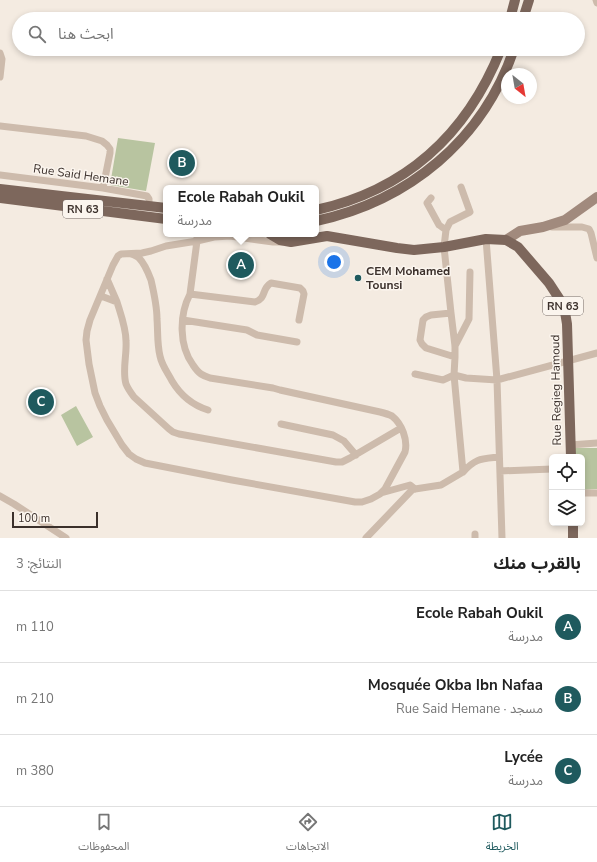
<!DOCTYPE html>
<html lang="ar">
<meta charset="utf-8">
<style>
:root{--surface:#fff;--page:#f2f2f2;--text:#222;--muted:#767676;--line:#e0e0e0;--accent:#1f5a5e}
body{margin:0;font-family:"Nunito Sans","Noto Sans Arabic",sans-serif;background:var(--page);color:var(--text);direction:rtl}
.controls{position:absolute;right:12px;bottom:12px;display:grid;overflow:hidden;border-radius:6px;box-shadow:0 2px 6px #0003}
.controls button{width:36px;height:36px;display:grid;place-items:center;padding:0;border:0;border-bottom:1px solid var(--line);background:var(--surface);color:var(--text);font:20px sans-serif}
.compass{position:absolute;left:501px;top:68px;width:36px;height:36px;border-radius:50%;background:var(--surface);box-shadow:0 2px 6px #0003;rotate:149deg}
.scale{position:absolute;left:12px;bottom:10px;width:86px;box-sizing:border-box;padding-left:4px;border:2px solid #3b302b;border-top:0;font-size:11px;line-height:14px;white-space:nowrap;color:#3b302b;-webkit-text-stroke:3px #fbf5ee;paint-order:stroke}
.you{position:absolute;left:334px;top:262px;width:14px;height:14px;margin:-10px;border:3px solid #fff;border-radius:50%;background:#1a73e8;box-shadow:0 0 0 6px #1a73e833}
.badge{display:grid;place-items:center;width:26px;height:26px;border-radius:50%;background:var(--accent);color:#fff;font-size:13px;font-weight:700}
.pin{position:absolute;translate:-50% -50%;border:2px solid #fff;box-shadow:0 1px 4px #0006}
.popup{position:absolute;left:163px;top:185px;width:156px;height:52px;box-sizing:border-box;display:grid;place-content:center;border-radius:6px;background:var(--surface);filter:drop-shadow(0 1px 3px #0005);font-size:13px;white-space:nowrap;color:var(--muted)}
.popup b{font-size:15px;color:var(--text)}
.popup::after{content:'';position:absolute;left:50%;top:100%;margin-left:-8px;border:8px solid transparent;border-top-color:var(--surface)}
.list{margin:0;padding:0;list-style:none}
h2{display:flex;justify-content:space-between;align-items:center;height:52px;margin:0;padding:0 16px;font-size:17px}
h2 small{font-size:13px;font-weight:400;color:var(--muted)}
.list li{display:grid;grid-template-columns:26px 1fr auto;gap:12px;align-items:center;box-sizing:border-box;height:72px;padding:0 16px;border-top:1px solid var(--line)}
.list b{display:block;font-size:15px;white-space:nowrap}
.list p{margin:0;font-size:13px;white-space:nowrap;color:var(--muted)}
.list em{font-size:13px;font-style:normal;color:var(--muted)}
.icon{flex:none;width:22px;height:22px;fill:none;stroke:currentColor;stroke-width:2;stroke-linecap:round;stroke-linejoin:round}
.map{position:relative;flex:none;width:597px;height:538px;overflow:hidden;direction:ltr}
.search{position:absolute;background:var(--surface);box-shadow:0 2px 6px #0003;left:12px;right:12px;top:12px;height:44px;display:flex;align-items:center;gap:10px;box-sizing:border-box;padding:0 14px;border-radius:22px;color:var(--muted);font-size:15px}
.sheet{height:268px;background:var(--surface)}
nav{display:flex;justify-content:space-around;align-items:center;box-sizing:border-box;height:56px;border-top:1px solid var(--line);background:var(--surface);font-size:11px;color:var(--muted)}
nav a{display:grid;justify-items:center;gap:2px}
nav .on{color:var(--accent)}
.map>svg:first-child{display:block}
.green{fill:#b8c4a0}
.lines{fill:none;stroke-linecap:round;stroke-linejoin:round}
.street{stroke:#cdbbac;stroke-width:7}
.secondary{stroke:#a18a7d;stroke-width:10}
.primary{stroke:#7d675c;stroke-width:10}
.poi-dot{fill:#1f5a5e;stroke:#fbf5ee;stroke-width:1.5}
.labels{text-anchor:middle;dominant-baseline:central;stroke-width:3;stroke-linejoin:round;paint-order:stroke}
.shield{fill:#fbf5ee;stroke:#756b66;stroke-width:1}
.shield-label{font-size:11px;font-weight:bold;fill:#3b302b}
.street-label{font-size:12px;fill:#3b302b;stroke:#fbf5ee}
.poi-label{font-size:12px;font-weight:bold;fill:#3b302b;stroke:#fbf5ee;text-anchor:start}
</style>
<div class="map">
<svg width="597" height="538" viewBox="0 0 597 538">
<rect width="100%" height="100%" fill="#f4ebe1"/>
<path class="green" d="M 118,138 L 155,143 L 146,191 L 110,185 Z
M 76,406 L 93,437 L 77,446 L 61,415 Z
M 573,448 L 597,448 L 597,489 L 582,490 L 582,457 L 574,457 Z"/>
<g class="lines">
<path class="street" d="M 596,0 L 597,3
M 0,53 L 2,59 L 0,77
M 0,126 L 86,136 L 102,141 L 107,145 L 110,149 L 110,153 L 103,188
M 0,175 L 103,188 L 147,196 L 149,199 L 149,206
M 552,227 L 582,227 L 589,229 L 591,233 L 597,258
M 446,230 L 450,222 L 470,212 L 461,187
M 197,234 L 197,241 L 190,294 C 179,315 179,346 193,365 C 195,368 198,372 201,374 C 204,376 207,377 210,378 L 273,388 L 280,390 L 380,412 C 384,413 388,414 392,416 C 402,424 408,440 405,452 L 385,489 L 380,494 L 371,499 L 362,502 L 355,502 L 232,480 L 145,463 L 136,459 L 129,454 L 122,445 L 107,420 L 100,406 L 95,393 L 89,364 L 86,340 L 87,331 L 90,320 L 113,265 L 118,256 L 121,254 L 142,253 L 151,251 L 166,246 L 197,241 L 214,237 L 230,236 L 273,242 L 282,242
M 486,239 L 497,380 L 502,538
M 131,254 C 134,255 137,256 139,258 C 145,264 148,272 151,280 C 154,293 157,306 157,319 C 158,332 157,344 160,356 C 162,366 168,373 172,381 C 181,396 192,405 208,410
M 190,294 L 255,302 C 267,298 261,289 271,283 L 300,288 L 303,291 L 304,294 L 299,320
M 101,296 L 117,302 L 107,279
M 117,302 C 121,315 126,328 126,341 C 127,355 122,371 126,384 C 128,389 131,393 134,397 L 169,429 L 173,432 L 179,434 L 336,462 L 342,462 L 350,458 L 401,428
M 451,313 L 455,346 L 455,357
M 183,320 L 247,330 L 257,335 L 297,342
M 455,346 L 469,319 L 470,272
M 415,374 L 443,380 L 454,375 L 466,378 L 497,380 L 597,353
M 281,424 L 333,435 L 344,441 L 356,455
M 570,445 L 597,443
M 500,471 L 552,469
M 463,472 C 476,458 481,459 499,457
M 381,493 L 410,485 L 415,489
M 582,493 L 597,493
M 0,496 L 14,504 L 66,538
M 475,534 L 475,538
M 366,538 L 412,490 L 415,489 L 441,485 L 463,472 L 454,375 L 455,357 L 426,348 L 422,344 L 420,340 L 423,320 L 426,317 L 431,315 L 451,313 L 444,247 L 446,230 L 439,225 L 427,203 L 431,198"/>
<path class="secondary" d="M 506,240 L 520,231 L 543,227 L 565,220 L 597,197"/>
<path class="primary" d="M 510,19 L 515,0
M 523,19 L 529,0
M 0,189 L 166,208
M 0,198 L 166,219
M 316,210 C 406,190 467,134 501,49
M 316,221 C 409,201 483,140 514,49
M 270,234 L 280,240 L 291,242 L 327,236 L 397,248 L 414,250 L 444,247 L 486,239 L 506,240 L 518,247 L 549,283 L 564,306 L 567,324 L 571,457
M 573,523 L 573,538"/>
</g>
<circle class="poi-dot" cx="358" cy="278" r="4"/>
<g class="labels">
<g class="shield">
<rect x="63" y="200" width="40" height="18" rx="3"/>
<rect x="543" y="297" width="40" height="18" rx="3"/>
</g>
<g class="shield-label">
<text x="83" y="209">RN 63</text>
<text x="563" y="306">RN 63</text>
</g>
<g class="street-label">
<text transform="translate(81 175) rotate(8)">Rue Said Hemane</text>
<text transform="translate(556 390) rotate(-91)">Rue Regieg Hamoud</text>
</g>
<g class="poi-label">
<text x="366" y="271">CEM Mohamed<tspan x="366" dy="14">Tounsi</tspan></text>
</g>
</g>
</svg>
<div class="controls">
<button><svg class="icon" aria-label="locate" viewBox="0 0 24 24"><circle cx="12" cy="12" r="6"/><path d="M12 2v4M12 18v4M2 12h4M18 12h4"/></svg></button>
<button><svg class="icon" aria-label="layers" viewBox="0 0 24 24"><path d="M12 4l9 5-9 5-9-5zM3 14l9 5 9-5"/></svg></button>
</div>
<svg class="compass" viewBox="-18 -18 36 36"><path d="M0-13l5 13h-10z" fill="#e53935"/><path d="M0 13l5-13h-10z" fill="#767676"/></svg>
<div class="scale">100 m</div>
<div class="you"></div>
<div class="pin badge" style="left:241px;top:265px">A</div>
<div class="popup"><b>Ecole Rabah Oukil</b>مدرسة</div>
<div class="pin badge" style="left:182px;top:163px">B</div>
<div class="pin badge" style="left:41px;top:402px">C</div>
<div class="search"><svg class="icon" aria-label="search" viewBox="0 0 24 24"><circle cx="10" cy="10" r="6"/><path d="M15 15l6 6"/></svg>ابحث هنا</div>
</div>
<section class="sheet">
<h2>بالقرب منك<small>النتائج: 3</small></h2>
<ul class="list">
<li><span class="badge">A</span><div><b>Ecole Rabah Oukil</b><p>مدرسة</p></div><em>110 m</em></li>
<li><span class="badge">B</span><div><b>Mosquée Okba Ibn Nafaa</b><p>مسجد · Rue Said Hemane</p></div><em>210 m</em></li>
<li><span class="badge">C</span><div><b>Lycée</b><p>مدرسة</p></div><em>380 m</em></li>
</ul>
</section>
<nav>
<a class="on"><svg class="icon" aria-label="map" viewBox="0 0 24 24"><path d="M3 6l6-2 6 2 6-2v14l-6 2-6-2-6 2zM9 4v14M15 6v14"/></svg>الخريطة</a>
<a><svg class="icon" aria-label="directions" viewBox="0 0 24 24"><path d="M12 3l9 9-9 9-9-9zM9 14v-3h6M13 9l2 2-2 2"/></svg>الاتجاهات</a>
<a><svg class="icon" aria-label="saved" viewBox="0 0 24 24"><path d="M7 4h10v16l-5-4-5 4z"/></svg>المحفوظات</a>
</nav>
